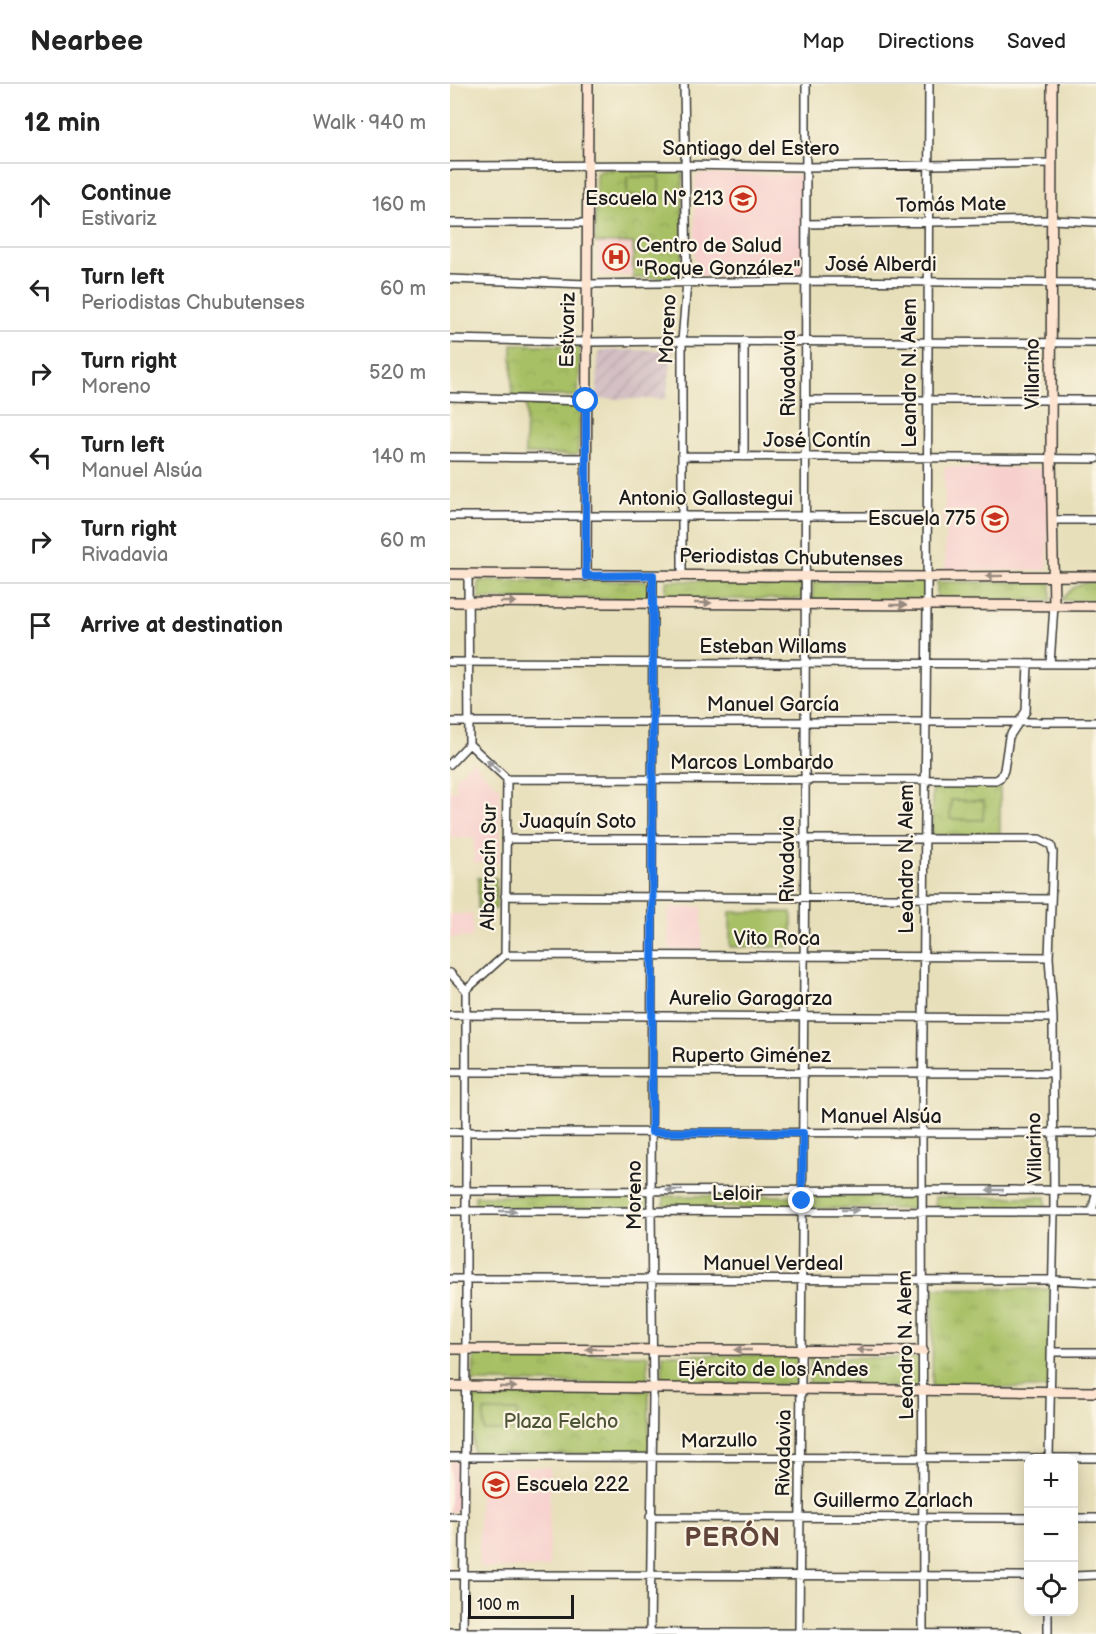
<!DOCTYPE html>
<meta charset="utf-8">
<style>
:root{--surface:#fff;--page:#f2f2f2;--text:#222;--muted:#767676;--line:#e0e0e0}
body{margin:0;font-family:"Balsamiq Sans",sans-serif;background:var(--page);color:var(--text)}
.controls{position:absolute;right:18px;bottom:18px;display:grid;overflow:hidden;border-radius:12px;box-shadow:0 3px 15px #0003}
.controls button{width:54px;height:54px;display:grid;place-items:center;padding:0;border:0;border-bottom:2px solid var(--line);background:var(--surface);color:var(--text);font:30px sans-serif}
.scale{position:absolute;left:18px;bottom:15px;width:106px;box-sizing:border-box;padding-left:6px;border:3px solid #1c1c1c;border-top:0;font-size:16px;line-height:21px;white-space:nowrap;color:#1c1c1c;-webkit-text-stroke:4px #fcf5e5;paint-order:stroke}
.stop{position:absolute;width:18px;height:18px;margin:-14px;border:4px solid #1a73e8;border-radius:50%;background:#fff}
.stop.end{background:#1a73e8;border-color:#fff;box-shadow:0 2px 6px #0008}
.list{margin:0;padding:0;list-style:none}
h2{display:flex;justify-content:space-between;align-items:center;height:78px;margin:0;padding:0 24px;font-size:26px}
h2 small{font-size:20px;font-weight:400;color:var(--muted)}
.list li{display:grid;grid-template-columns:39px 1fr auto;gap:18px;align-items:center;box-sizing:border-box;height:84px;padding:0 24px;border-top:2px solid var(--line)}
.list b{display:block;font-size:22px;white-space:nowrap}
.list p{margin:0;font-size:20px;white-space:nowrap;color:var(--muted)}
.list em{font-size:20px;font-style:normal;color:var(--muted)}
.icon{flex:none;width:33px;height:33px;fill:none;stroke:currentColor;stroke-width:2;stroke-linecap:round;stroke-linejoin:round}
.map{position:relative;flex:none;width:646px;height:1550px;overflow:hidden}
header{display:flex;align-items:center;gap:36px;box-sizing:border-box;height:84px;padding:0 30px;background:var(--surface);border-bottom:2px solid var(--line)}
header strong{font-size:28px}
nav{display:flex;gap:33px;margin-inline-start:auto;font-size:21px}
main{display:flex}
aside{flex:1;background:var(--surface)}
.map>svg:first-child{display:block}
.built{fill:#f7d0cd}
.industrial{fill:url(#industrial-furrows)}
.grass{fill:url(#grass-tufts);stroke:#626e40;stroke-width:1.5}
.park{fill:url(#park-crowns);stroke:#626e40;stroke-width:1.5}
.pitch{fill:#a7c065;stroke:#626e40;stroke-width:1.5}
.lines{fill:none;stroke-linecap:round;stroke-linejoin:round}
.street-casing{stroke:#3a3934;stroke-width:10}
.secondary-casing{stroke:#3a3934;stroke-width:12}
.street{stroke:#fff;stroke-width:7}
.secondary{stroke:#fde4d0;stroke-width:9}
.oneway{fill:#988a7f}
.oneway2{fill:#999}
.route{stroke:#1a73e8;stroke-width:8}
.labels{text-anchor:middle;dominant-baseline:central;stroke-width:4.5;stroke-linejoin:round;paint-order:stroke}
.street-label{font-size:20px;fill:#1c1c1c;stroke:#fcf5e5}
.poi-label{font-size:20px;fill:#1c1c1c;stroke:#fcf5e5;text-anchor:end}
.park-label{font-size:20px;fill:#4d5536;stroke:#fcf5e5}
.district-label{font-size:26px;font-weight:bold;letter-spacing:1.5px;fill:#61453a;stroke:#fcf5e5}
</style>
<header>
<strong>Nearbee</strong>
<nav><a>Map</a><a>Directions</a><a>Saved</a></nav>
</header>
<main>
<aside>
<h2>12 min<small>Walk · 940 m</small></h2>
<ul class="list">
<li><svg class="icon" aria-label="ahead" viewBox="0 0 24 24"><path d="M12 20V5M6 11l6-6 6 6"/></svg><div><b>Continue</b><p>Estivariz</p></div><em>160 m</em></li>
<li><svg class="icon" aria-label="left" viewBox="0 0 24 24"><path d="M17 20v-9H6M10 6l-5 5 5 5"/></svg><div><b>Turn left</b><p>Periodistas Chubutenses</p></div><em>60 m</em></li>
<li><svg class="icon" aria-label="right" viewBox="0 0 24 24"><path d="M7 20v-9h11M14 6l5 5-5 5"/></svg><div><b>Turn right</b><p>Moreno</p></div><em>520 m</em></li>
<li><svg class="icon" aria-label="left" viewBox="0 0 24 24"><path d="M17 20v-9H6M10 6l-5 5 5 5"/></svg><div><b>Turn left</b><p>Manuel Alsúa</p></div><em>140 m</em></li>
<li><svg class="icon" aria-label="right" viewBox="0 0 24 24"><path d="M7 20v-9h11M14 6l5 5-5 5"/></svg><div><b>Turn right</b><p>Rivadavia</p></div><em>60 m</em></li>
<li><svg class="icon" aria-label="arrive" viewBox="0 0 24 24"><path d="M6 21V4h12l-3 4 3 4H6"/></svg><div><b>Arrive at destination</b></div></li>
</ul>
</aside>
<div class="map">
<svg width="646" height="1550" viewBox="0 0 646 1550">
<defs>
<pattern id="industrial-furrows" width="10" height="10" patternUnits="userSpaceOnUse" patternTransform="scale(1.5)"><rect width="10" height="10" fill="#d2bec3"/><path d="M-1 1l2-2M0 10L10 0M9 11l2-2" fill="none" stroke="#b4a3a7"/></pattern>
<pattern id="grass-tufts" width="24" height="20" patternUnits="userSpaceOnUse" patternTransform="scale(1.5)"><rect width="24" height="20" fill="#a7c065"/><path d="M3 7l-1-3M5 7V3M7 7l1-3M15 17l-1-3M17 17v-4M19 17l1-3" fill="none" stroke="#8fa457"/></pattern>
<pattern id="park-crowns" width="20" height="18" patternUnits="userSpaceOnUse" patternTransform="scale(1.5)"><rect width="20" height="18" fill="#a7c065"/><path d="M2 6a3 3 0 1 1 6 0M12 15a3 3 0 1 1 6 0" fill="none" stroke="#8fa457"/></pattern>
</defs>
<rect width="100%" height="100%" fill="#fcf5e5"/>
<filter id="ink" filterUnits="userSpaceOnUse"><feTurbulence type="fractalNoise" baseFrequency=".0167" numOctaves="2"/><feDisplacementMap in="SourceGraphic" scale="12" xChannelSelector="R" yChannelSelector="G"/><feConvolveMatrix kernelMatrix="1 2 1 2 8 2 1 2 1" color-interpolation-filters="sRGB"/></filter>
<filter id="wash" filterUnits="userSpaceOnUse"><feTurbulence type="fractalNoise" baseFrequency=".008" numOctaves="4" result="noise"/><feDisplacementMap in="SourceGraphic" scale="24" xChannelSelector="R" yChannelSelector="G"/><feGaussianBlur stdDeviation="1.35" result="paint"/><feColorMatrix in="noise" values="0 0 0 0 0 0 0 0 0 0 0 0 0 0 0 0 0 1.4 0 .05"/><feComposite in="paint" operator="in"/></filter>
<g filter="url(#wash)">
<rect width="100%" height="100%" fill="#e7dfba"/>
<path class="built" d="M 249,90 L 347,91 L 352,94 L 352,187 L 348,191 L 249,192 L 245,188 L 245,94 Z
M 148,159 L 183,159 L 183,192 L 153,192 L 148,188 Z
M 494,383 L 594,384 L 598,388 L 598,482 L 595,486 L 495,486 L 495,444 L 492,443 L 492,427 L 495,426 Z
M 22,677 L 47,702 L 50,702 L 50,779 L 24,779 L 24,754 L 0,754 L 0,706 L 6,706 L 6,693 Z
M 221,823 L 252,823 L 252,866 L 223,866 L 218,861 L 218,827 Z
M 0,830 L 22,830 L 23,853 L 0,854 Z
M 0,1377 L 13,1377 L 13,1428 L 0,1428 Z
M 33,1383 L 100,1383 L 99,1484 L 33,1484 L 29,1480 L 29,1387 Z"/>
<path class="industrial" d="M 153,266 L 223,266 L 216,315 L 147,315 L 148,270 Z"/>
<path class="grass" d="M 352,496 L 352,515 L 216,515 L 216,497 Z
M 29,497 L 199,497 L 199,515 L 29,515 Z
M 477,497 L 477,516 L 363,516 L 363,498 Z
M 487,498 L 601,498 L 601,516 L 487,516 Z
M 636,498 L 646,498 L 646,517 L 611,516 L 623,504 Z
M 25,1112 L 198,1112 L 198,1124 L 25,1124 Z
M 214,1112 L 350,1112 L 350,1124 L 214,1124 Z
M 361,1112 L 470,1112 L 470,1125 L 361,1124 Z
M 485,1113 L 596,1113 L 596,1125 L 485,1125 Z
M 483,1204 L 600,1205 L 599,1304 L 482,1303 Z
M 24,1269 L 198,1271 L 197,1300 L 23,1298 Z
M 213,1270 L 347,1272 L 346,1301 L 212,1300 Z
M 360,1273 L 472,1274 L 471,1303 L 359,1303 Z"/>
<path class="park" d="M 153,85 L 227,86 L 233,91 L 232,190 L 231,193 L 183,194 L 183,159 L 145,159 L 146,93 L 147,88 Z
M 62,260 L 127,262 L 130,266 L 128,311 L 124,312 L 62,312 Z
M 76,320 L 128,322 L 130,325 L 128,369 L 125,371 L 75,370 Z
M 482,700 L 550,701 L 550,752 L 482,751 Z
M 23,1306 L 199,1306 L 199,1370 L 23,1370 Z"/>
<path class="pitch" d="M 177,93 L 209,93 L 209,112 L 177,112 Z
M 501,716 L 534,717 L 533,736 L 500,735 Z
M 28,794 L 46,794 L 46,825 L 28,825 Z
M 280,828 L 342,828 L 342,863 L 280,863 Z
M 34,1327 L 67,1327 L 67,1347 L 34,1347 Z"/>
</g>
<g filter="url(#ink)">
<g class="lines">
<g class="street-casing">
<path id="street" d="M 0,82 L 235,81 L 356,83 L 602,79
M 0,139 L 138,139
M 356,140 L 602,136 L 646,138
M 0,195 L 137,200 L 356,197 L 646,199
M 0,255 L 136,258 L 232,257 L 646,259
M 0,313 L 136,317
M 356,316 L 646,316
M 232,372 L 646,375
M 0,373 L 135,374
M 294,373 L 294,257
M 0,432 L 476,432
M 603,436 L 646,436
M 18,490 L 19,660
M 232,491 L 232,257 L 237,198 L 234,0
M 0,578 L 646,580
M 600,580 L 604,521
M 0,638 L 646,638
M 0,680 L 19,660
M 57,695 L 546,696 L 551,693 L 554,686 L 559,653 L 576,627 L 578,580
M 56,755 L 589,755 L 601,761 L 603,768 L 599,873 L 603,934 L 604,1128 L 599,1374
M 55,812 L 601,815
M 55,871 L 599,873
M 0,889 L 16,906
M 16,906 L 55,871 L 57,695 L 19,660
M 0,931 L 603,934
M 0,988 L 602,989
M 0,1048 L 646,1049
M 0,1107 L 646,1106
M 0,1127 L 646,1128
M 642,1128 L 646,1110
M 0,1195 L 603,1196 L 646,1198
M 602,1268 L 646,1268
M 0,1373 L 646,1374
M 0,1433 L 15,1433
M 200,1433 L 578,1434
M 624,1434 L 646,1434
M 0,1491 L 578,1492
M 624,1492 L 646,1491
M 598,1528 L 598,1550
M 0,1548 L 568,1550
M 13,1550 L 16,1265 L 16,906
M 200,1550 L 203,1310 L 201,1126 L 203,491
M 349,1550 L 355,755 L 356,0
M 473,1550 L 472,1049 L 477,521 L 479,0"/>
</g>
<g class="secondary-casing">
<path id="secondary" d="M 602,0 L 601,375 L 604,521
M 0,490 L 477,493 L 646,492
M 136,492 L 138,0
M 0,518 L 646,522
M 0,1265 L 473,1267
M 0,1302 L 646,1308"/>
</g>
<use href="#street" class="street"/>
<use href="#secondary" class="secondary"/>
</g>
<defs><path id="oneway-solid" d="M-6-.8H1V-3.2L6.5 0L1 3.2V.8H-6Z" transform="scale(1.5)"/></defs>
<g class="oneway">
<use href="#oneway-solid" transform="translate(544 492) rotate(179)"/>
<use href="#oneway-solid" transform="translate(58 518)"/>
<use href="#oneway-solid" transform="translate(253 519)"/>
<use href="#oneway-solid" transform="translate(448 521) rotate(1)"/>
<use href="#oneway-solid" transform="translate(144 1265) rotate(180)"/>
<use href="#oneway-solid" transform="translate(293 1266) rotate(-180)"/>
<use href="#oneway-solid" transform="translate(415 1266) rotate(-180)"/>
<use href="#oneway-solid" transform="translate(58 1303) rotate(1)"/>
</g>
<g class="oneway2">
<use href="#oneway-solid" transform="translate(43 682) rotate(-137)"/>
<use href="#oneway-solid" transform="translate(224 1106) rotate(180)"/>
<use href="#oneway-solid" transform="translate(545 1106) rotate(-180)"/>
<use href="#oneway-solid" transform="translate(400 1126)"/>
<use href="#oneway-solid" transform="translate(58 1127)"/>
</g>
</g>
<g class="lines" filter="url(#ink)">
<path class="route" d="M 136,317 L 136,492 L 203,491 L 202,1048 L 353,1049 L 352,1117"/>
</g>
<defs>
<g id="school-ring" transform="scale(1.35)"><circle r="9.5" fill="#fcf5e5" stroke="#c8321e" stroke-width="1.5"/><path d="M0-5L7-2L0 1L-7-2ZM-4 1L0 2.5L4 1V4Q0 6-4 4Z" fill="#c8321e"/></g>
<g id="hospital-ring" transform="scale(1.35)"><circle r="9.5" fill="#fcf5e5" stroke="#c8321e" stroke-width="1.5"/><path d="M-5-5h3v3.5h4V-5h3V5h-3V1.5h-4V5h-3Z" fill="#c8321e"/></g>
</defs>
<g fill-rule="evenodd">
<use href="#school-ring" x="293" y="115"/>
<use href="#hospital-ring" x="166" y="173"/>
<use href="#school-ring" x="545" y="435"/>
<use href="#school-ring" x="46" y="1401"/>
</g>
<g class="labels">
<g class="street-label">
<text x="301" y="65">Santiago del Estero</text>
<text transform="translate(501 121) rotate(-1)">Tomás Mate</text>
<text x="431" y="181">José Alberdi</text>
<text transform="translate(218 245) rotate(-87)">Moreno</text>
<text transform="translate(118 246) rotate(-89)">Estivariz</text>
<text transform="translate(339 289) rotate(-90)">Rivadavia</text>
<text transform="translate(460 289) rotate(-90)">Leandro N. Alem</text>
<text transform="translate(583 290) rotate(-90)">Villarino</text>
<text x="367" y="357">José Contín</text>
<text x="256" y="415">Antonio Gallastegui</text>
<text transform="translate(341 474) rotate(1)">Periodistas Chubutenses</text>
<text x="323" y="563">Esteban Willams</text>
<text x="323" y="621">Manuel García</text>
<text x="302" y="679">Marcos Lombardo</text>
<text x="128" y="738">Juaquín Soto</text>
<text transform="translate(338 775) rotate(-90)">Rivadavia</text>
<text transform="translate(457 775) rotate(-90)">Leandro N. Alem</text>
<text transform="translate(39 783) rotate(-89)">Albarracín Sur</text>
<text x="327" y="855">Vito Roca</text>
<text x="301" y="915">Aurelio Garagarza</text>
<text x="301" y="972">Ruperto Giménez</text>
<text x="431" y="1033">Manuel Alsúa</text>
<text transform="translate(585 1064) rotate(-91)">Villarino</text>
<text x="287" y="1110">Leloir</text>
<text transform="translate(185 1111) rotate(-90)">Moreno</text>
<text x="323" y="1180">Manuel Verdeal</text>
<text transform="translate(456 1261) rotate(-91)">Leandro N. Alem</text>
<text x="323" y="1286">Ejército de los Andes</text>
<text transform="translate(269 1357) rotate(-1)">Marzullo</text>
<text transform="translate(334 1369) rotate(-89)">Rivadavia</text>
<text x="443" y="1417">Guillermo Zarlach</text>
</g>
<g class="poi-label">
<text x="274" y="115">Escuela N° 213</text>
<text x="186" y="162" text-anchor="start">Centro de Salud<tspan x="186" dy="23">"Roque González"</tspan></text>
<text x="526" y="435">Escuela 775</text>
<text x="66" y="1401" text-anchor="start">Escuela 222</text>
</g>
<g class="park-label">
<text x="111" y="1338">Plaza Felcho</text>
</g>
<g class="district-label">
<text x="283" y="1454">PERÓN</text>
</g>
</g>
</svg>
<div class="controls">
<button>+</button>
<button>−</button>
<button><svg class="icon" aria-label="locate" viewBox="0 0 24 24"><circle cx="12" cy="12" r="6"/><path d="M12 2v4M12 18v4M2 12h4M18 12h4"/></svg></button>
</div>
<div class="scale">100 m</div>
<div class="stop" style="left:136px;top:317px"></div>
<div class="stop end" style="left:352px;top:1117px"></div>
</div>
</main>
